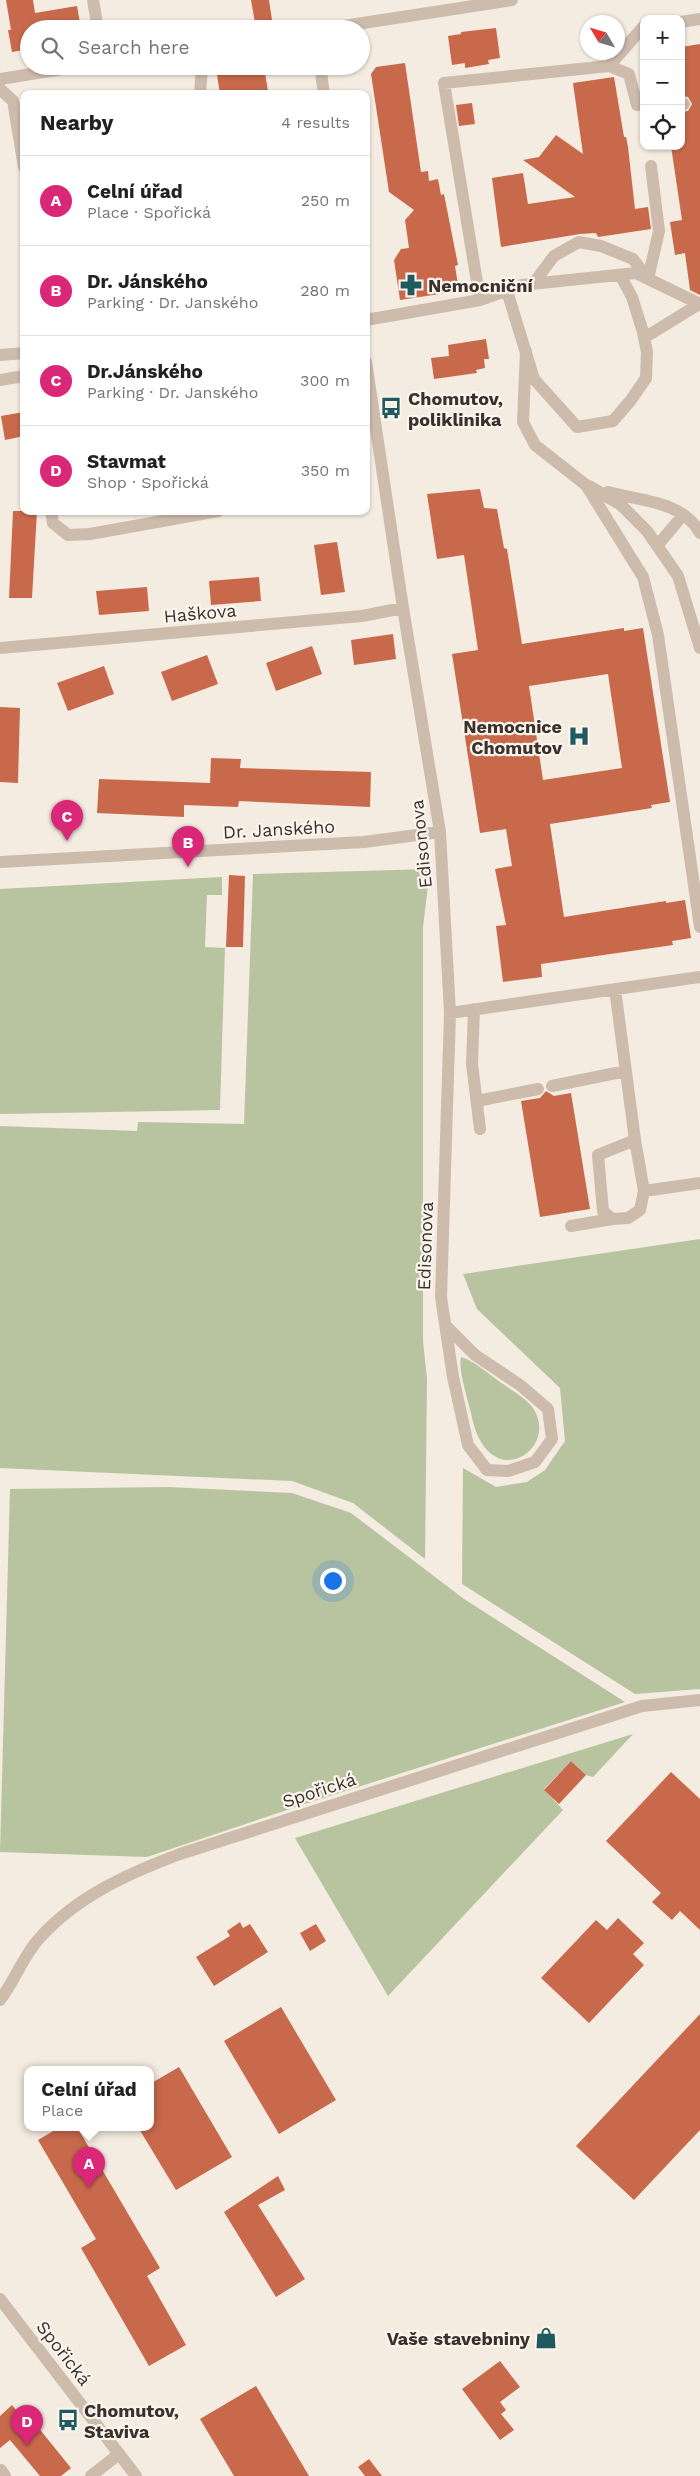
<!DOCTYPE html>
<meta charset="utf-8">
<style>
:root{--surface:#fff;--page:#f2f2f2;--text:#202124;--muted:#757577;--line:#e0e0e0;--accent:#db2777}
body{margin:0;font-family:"Work Sans",sans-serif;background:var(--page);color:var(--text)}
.controls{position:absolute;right:15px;top:15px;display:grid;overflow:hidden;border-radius:10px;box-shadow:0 1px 4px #0004}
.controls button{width:45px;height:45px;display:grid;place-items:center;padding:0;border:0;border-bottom:1px solid var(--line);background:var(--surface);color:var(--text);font:25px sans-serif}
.compass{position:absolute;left:580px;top:15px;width:45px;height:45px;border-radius:50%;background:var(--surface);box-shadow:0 1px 4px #0004;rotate:308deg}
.you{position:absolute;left:332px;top:1580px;width:18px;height:18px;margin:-12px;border:4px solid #fff;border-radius:50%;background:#1a73e8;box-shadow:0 0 0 8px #1a73e833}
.badge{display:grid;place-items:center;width:32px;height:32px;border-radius:50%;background:var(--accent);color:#fff;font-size:16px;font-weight:700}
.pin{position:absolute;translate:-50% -41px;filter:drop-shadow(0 1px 2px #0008)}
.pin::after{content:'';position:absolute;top:26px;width:18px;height:15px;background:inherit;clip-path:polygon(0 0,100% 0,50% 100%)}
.popup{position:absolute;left:24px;top:2066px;width:130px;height:65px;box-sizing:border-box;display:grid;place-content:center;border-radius:10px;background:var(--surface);filter:drop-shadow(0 1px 4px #0005);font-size:16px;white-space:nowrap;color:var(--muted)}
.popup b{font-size:19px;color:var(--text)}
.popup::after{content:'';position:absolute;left:50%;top:100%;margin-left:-10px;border:10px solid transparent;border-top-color:var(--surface)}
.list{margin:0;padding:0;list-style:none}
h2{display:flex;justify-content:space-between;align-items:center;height:65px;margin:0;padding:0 20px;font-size:21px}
h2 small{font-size:16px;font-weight:400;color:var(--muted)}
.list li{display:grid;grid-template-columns:32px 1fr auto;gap:15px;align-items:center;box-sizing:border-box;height:90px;padding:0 20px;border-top:1px solid var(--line)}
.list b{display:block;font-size:19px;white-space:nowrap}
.list p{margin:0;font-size:16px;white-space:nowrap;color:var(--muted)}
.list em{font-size:16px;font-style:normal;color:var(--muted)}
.icon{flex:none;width:28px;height:28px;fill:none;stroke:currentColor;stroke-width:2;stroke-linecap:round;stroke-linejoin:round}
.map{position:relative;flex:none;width:700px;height:2476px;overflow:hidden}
.search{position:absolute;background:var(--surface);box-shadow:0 1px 4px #0004;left:20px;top:20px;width:350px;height:55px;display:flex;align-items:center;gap:12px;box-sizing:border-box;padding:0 18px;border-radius:28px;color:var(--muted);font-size:19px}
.panel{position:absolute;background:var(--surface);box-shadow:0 1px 4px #0004;left:20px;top:90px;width:350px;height:425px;border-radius:10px}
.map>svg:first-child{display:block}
.green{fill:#b8c4a0}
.building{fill:#c8694b;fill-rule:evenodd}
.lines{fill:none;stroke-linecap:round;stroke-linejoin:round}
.minor{stroke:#cdbbac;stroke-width:12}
.labels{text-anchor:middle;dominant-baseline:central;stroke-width:4.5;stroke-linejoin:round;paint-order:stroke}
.poi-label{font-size:18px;font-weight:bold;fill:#3b302b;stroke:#fbf5ee;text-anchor:start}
.street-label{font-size:18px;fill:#3b302b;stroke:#fbf5ee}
</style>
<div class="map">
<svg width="700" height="2476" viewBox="0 0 700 2476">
<rect width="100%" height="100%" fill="#f4ebe1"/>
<path class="green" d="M 430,869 L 423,927 L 423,1341 L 427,1379 L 425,1559 L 353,1503 L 292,1481 L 0,1468 L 0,1126 L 137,1131 L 138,1122 L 244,1124 L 253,874 Z
M 222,877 L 222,895 L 207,895 L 205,947 L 225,948 L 220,1110 L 0,1114 L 0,889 Z
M 700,1239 L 700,1689 L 635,1694 L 462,1584 L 463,1468 L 496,1487 L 527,1482 L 545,1470 L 565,1441 L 560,1388 L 477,1309 L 463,1274 Z
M 461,1357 C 475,1361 491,1376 503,1384 C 513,1391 526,1398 533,1408 C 561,1450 487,1498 471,1413 C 468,1400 458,1370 461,1357 Z
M 168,1487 L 292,1493 L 351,1513 L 464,1599 L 625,1702 L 311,1802 L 147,1857 L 0,1852 L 10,1489 Z
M 633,1734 L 593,1777 L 586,1775 L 571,1761 L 544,1789 L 563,1810 L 388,1996 L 295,1838 Z"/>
<path class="building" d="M 6,0 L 33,0 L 35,13 L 77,6 L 81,29 L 29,29 L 29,49 L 12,52 L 8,30 L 11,30 Z
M 251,0 L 269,0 L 272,20 L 255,23 Z
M 496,28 L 500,58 L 488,60 L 489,64 L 465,68 L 465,63 L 452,65 L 448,36 L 461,34 L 461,32 Z
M 700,44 L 700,295 L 690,290 L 685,253 L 675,255 L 670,222 L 682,220 L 671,146 L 681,146 L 681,112 L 688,111 L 692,104 L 688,97 L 681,96 L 681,47 Z
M 405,63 L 421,172 L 428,171 L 429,181 L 438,179 L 441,195 L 444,194 L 458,265 L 455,266 L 459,291 L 400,300 L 394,260 L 401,249 L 409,248 L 405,220 L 414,210 L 389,192 L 371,74 L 376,67 Z
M 264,67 L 268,91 L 249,94 L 220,94 L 217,75 Z
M 614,77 L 624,137 L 626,137 L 628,147 L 635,209 L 648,207 L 651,229 L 598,237 L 596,233 L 580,234 L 501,247 L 492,178 L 523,173 L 528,204 L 575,197 L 523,160 L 539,157 L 556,135 L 583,154 L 573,83 Z
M 472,103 L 475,124 L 459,126 L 456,105 Z
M 486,339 L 489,359 L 484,359 L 485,368 L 476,370 L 477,373 L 434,379 L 431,358 L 449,356 L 448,345 Z
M 24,412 L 24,436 L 5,440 L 1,416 Z
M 480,489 L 484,508 L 497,509 L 504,548 L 507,549 L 522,644 L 624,628 L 624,631 L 643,628 L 670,802 L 651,805 L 652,808 L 550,824 L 564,917 L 666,901 L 666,903 L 685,900 L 691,938 L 672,941 L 673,945 L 541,964 L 542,977 L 503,982 L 496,926 L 506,925 L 495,869 L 512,866 L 506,829 L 480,833 L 452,654 L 478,650 L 464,555 L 437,559 L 427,494 ZM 608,674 L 622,768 L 543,780 L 529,686 Z
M 13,511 L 37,511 L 32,598 L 9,598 Z
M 337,542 L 345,592 L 321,595 L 314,545 Z
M 259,577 L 261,601 L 211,605 L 209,581 Z
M 147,587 L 149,611 L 99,615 L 96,591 Z
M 393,634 L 396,659 L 354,665 L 351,640 Z
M 312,646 L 322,674 L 276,691 L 266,663 Z
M 207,655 L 218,684 L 172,701 L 161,672 Z
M 104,666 L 114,694 L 68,711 L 57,683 Z
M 0,707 L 20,708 L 18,783 L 0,782 Z
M 211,758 L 241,759 L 240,768 L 371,772 L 370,807 L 239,801 L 238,807 L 184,805 L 184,817 L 97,813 L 99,779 L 210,783 Z
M 229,875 L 245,876 L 243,947 L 226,947 Z
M 546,1091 L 554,1096 L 571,1093 L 590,1209 L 540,1217 L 521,1101 L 540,1098 Z
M 571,1761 L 586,1775 L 559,1804 L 544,1790 Z
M 671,1772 L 700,1799 L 700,1930 L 680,1911 L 672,1920 L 652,1902 L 661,1893 L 606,1841 Z
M 618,1918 L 644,1943 L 633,1954 L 644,1965 L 589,2023 L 541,1978 L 596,1920 L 607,1930 Z
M 240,1922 L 243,1928 L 250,1924 L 268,1952 L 214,1986 L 196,1957 L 230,1936 L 227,1931 Z
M 316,1924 L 326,1941 L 310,1951 L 300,1933 Z
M 281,2007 L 336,2100 L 279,2134 L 224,2041 Z
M 700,2014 L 700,2130 L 634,2200 L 576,2146 Z
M 179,2067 L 232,2157 L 176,2190 L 138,2127 L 150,2127 L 150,2084 Z
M 60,2127 L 77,2127 L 160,2268 L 147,2276 L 186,2345 L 149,2366 L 81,2248 L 96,2239 L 38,2140 Z
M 278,2176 L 285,2190 L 258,2205 L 305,2279 L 276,2297 L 224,2212 Z
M 500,2361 L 520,2387 L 500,2402 L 506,2410 L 501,2414 L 514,2430 L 500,2440 L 462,2389 Z
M 256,2386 L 309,2476 L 234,2476 L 200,2419 Z
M 12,2405 L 28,2425 L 33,2421 L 71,2468 L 61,2476 L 40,2476 L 10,2440 L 0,2448 L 0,2416 Z
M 369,2459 L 382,2476 L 365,2476 L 358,2467 Z"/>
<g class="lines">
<path class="minor" d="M 93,0 L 98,29
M 681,22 L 700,19
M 324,29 L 512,0
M 320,66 L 324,94
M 609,66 L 629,74 L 637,105 L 644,104
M 0,79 L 81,66
M 0,89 L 13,101 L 24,167
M 200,94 L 202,66
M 681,104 L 684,104
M 533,284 L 554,256 L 579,242 L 601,246 L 633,259 L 648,279 L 659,231 L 651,166
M 507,291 L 534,379 L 577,427 L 613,421 L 631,400 L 646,378 L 647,352 L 643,332 L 632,297 L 620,275
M 480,300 L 444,83 L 609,66 L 644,26
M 366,320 L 480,300 L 522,285 L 636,273 L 700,304
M 644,338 L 699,304
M 526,351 L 523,422 L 535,445 L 586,485 L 643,577 L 658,635 L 700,927
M 0,355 L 24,353
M 366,362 L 403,608 L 440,832 L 450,1013 L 441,1297 L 453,1377 L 468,1445 L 487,1470 L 508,1471 L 535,1462 L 552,1439 L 548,1409 L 520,1385 L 475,1355 L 446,1326
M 0,380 L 24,376
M 589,486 L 621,505 L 647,531 L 678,576 L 700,648
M 608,492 C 639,501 682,500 700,533
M 51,511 L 53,523 L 68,535 L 90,534 L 218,511
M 657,546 L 683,515
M 0,648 L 362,616 L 403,608
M 0,862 L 364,842 L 440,832
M 615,989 L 635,1140 L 598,1155 L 603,1211 L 612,1219 L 628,1218 L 640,1210 L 644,1191 L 635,1140
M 474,1009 L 472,1064 L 480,1129
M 450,1013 L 700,977
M 552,1086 L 626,1071
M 477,1101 L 538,1089
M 644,1191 L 700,1183
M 571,1226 L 612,1219
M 0,2000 C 14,1982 22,1959 37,1941 C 75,1897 127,1874 180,1854 L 642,1706 L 700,1700
M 0,2299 L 136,2476
M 1,2470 L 5,2476
M 91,2476 L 119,2454"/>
</g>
<defs>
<g id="pharmacy-bare" transform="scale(1.725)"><path d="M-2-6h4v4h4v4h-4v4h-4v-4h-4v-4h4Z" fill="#1f5a5e" stroke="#fbf5ee" stroke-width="2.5" paint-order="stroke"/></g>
<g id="bus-bare" transform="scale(1.725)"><path d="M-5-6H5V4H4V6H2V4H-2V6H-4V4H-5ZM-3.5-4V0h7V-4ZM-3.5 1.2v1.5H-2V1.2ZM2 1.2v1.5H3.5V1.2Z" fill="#1f5a5e" stroke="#fbf5ee" stroke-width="2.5" paint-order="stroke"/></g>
<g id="hospital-bare" transform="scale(1.725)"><path d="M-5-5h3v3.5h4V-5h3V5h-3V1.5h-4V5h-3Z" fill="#1f5a5e" stroke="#fbf5ee" stroke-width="2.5" paint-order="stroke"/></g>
<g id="shop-bare" transform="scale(1.725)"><path d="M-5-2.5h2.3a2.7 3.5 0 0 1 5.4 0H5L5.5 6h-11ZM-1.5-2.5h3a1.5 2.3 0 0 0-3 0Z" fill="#1f5a5e" stroke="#fbf5ee" stroke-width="2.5" paint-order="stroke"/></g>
</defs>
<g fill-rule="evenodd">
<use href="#pharmacy-bare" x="411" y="285"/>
<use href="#bus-bare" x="391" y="408"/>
<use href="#hospital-bare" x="579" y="736"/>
<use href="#shop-bare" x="546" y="2338"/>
<use href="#bus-bare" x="68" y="2420"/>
</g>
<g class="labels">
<g class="poi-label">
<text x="428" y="285">Nemocniční</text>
<text x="408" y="398">Chomutov,<tspan x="408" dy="21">poliklinika</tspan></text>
<text x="562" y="726" text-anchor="end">Nemocnice<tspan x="562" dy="21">Chomutov</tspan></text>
<text x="530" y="2338" text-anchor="end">Vaše stavebniny</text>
<text x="84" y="2410">Chomutov,<tspan x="84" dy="21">Staviva</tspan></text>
</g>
<g class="street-label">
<text transform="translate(200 613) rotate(-5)">Haškova</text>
<text transform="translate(279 829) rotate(-3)">Dr. Janského</text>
<text transform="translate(421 844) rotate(-96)">Edisonova</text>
<text transform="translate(425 1246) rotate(-88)">Edisonova</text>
<text transform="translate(319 1790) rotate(-18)">Spořická</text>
<text transform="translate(64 2353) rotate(52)">Spořická</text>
</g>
</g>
</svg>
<div class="controls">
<button>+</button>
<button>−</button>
<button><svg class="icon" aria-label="locate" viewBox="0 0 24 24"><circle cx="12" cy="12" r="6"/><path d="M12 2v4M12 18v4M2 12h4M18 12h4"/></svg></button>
</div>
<svg class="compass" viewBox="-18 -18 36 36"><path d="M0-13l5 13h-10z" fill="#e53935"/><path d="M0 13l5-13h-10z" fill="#757577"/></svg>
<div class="you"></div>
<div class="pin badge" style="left:89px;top:2188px">A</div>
<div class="popup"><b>Celní úřad</b>Place</div>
<div class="pin badge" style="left:188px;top:867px">B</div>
<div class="pin badge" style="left:67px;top:841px">C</div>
<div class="pin badge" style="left:27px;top:2446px">D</div>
<div class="search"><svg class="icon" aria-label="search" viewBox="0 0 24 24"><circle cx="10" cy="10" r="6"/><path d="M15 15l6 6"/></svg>Search here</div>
<section class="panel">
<h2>Nearby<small>4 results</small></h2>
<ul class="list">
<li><span class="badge">A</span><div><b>Celní úřad</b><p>Place · Spořická</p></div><em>250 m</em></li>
<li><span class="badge">B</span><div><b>Dr. Jánského</b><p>Parking · Dr. Janského</p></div><em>280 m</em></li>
<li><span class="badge">C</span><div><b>Dr.Jánského</b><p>Parking · Dr. Janského</p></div><em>300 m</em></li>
<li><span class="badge">D</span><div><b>Stavmat</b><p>Shop · Spořická</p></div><em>350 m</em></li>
</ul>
</section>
</div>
